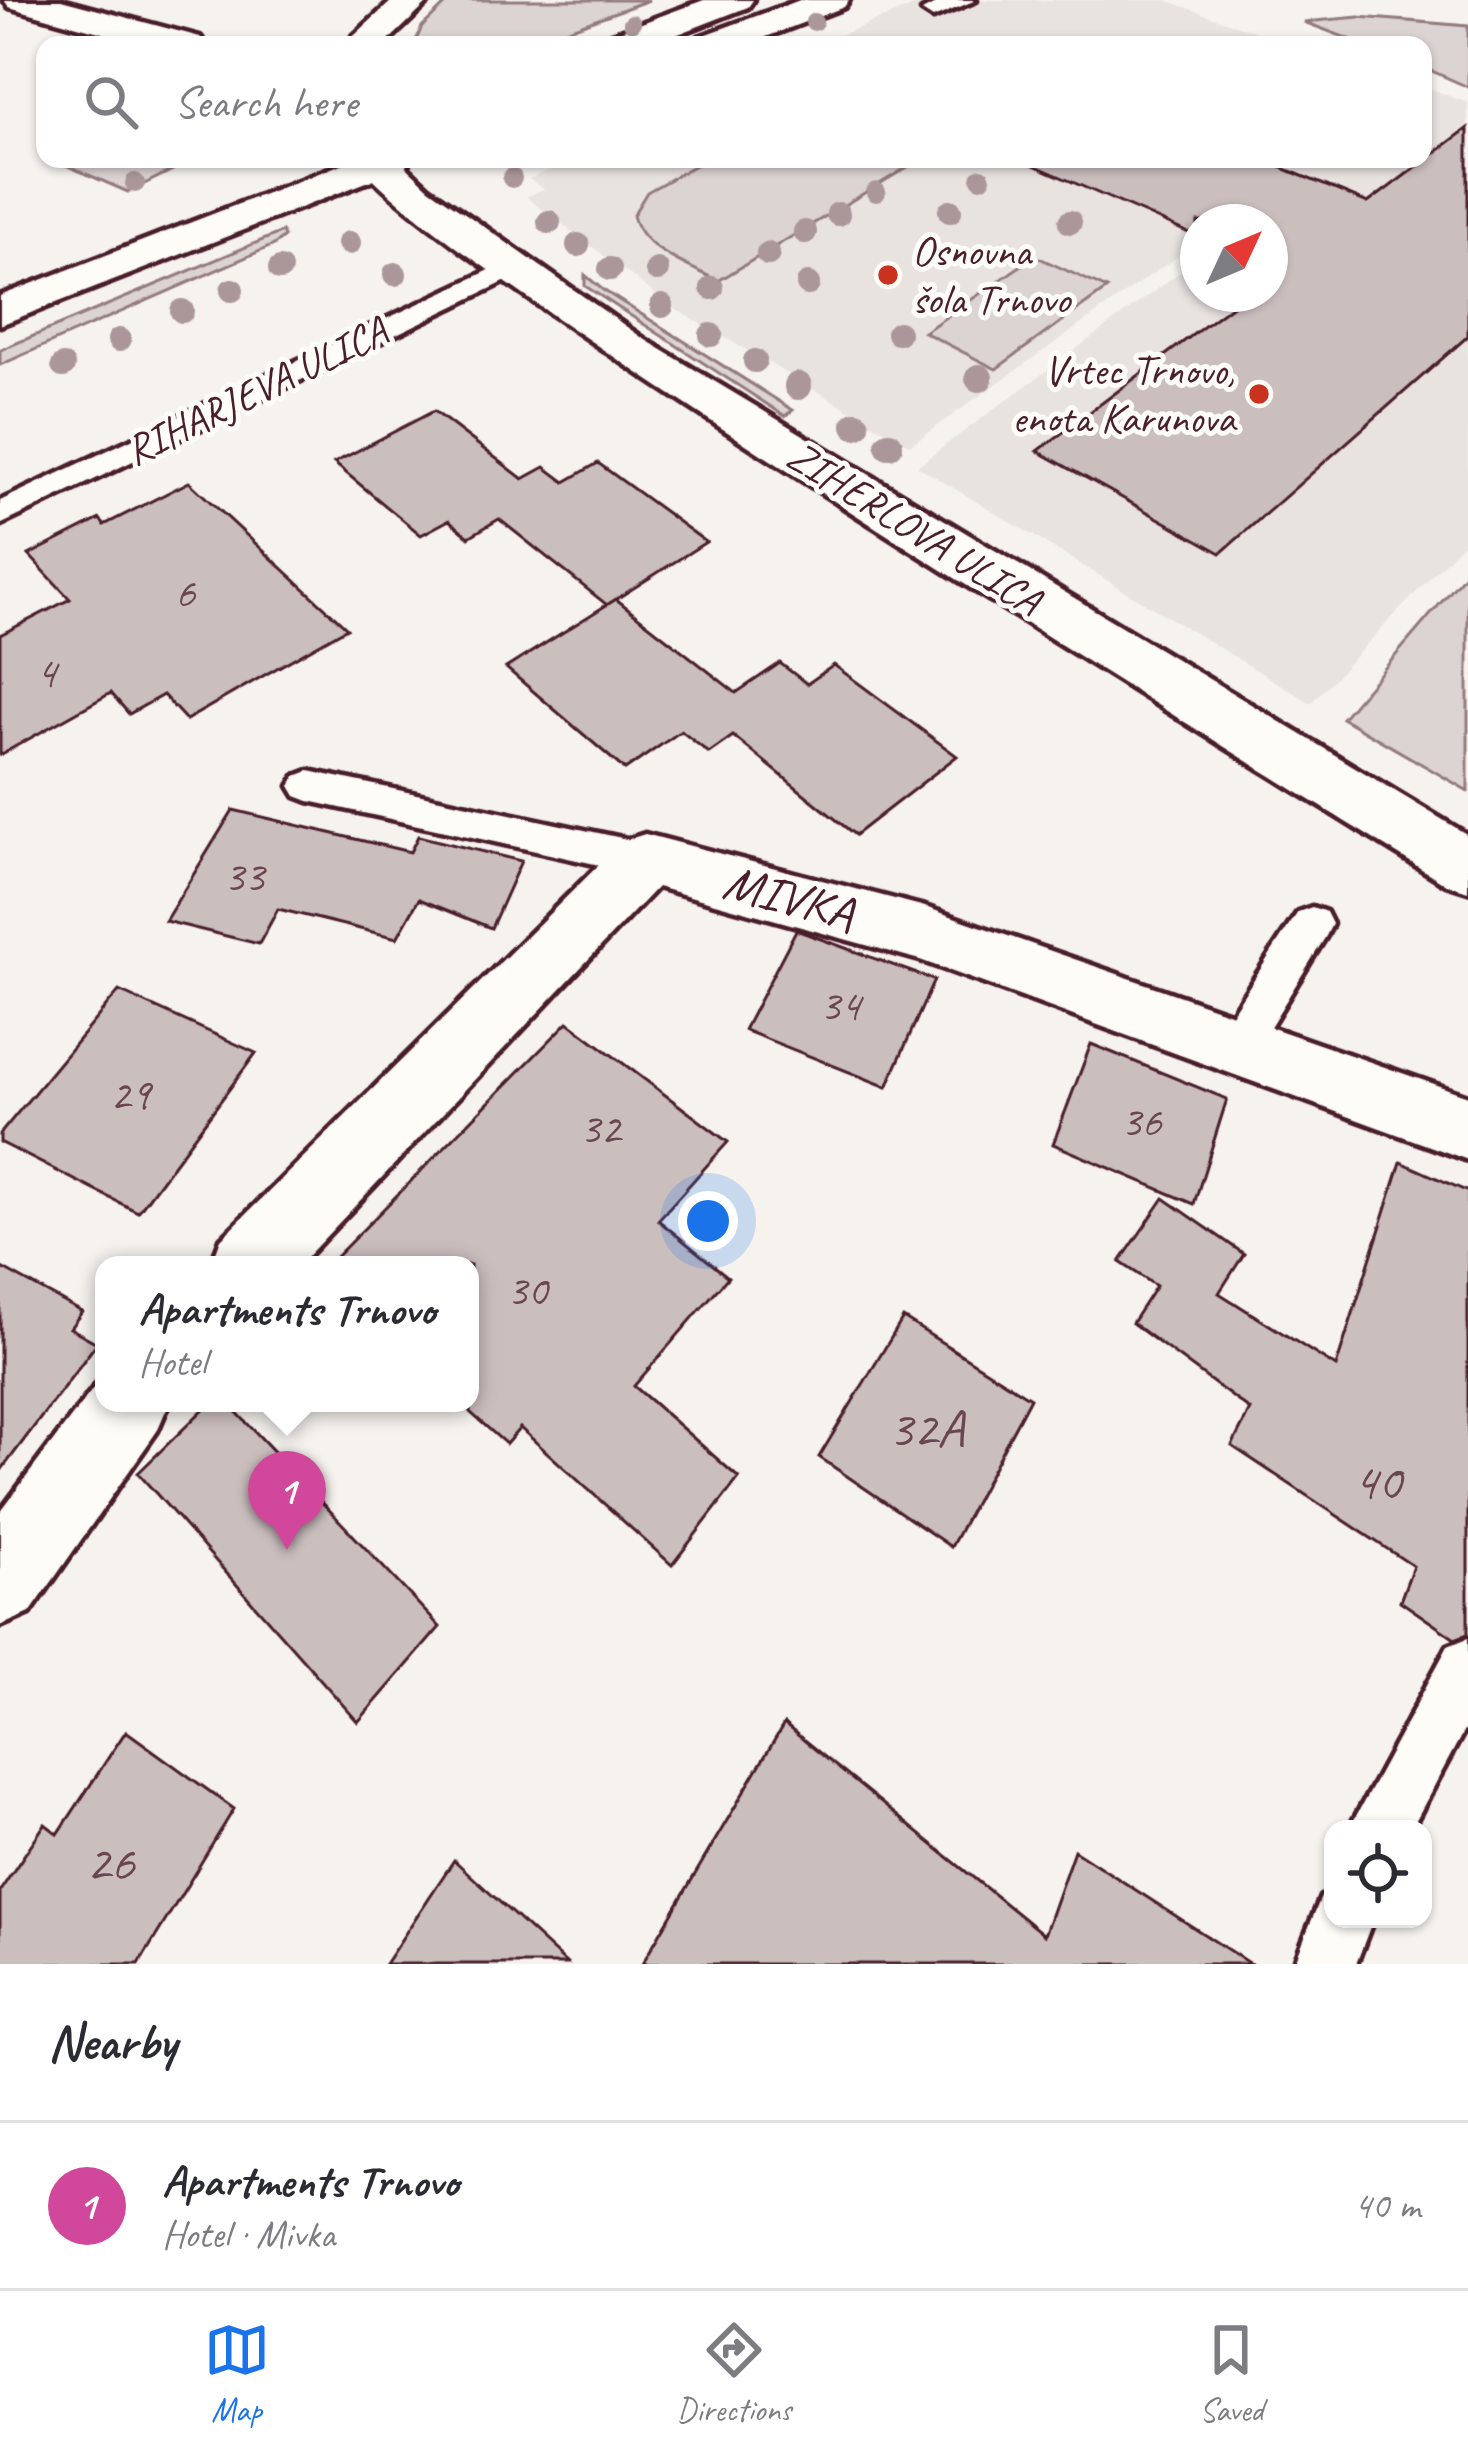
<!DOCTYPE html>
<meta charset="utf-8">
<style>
:root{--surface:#fff;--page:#f2f2f3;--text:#2b2b33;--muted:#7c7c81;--line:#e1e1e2;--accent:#1a73e8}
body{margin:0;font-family:Caveat,sans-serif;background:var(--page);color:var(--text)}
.controls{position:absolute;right:36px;bottom:36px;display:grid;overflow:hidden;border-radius:24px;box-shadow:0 3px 9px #0004}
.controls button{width:108px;height:108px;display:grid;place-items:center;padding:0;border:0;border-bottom:3px solid var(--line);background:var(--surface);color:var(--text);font:60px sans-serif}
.compass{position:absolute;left:1180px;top:204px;width:108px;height:108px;border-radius:50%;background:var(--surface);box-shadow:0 3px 9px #0004;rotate:46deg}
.you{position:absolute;left:708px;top:1221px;width:42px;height:42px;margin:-30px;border:9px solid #fff;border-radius:50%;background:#1a73e8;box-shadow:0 0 0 18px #1a73e833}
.badge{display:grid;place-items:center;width:78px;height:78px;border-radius:50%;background:var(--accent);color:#fff;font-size:39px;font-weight:700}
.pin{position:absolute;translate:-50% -99px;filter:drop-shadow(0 3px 6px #0008)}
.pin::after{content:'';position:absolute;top:63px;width:42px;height:36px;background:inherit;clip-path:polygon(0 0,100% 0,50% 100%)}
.popup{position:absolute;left:95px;top:1256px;width:384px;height:156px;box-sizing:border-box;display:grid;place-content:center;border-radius:24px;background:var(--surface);filter:drop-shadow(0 3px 9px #0005);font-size:39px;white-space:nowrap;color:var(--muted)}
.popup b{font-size:45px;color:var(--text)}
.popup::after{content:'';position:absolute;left:50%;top:100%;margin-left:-24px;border:24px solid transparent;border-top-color:var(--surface)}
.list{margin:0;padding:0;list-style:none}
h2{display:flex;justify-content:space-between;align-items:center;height:156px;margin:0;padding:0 48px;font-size:51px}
h2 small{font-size:39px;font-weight:400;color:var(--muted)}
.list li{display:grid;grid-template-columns:78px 1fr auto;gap:36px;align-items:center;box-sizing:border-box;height:168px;padding:0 48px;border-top:3px solid var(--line)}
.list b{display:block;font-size:45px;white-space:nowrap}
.list p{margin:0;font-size:39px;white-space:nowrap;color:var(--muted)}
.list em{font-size:39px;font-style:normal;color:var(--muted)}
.icon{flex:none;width:66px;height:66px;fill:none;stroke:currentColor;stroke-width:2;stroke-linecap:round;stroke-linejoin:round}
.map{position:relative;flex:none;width:1468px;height:1964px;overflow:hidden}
.search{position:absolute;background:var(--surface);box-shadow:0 3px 9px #0004;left:36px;right:36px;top:36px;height:132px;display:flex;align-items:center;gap:30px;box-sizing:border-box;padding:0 42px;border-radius:24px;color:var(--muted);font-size:45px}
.sheet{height:324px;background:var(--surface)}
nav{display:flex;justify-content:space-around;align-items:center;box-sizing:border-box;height:168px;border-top:3px solid var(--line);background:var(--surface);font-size:33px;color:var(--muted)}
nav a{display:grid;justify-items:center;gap:6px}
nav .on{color:var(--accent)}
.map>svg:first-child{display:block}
.built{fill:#e9e3e0}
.green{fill:#dcd4d2;stroke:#937a7e;stroke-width:3}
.building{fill:#cbbfbe;stroke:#4a1f2b;stroke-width:3}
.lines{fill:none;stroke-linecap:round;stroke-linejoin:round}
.service-casing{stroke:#4a1f2b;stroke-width:9}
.minor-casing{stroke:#4a1f2b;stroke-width:9}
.tertiary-casing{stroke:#4a1f2b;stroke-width:9}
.primary-casing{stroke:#4a1f2b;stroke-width:9}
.service{fill:#fdfcf7;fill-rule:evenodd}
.minor{fill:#fdfcf7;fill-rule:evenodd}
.tertiary{fill:#fdfcf7;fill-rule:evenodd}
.primary{fill:#fdfcf7;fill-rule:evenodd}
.tree{fill:#ab979a}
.poi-dot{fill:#c8321e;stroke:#fdfcf7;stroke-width:4.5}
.labels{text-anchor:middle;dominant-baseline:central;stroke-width:10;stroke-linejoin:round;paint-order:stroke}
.far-poi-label{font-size:42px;fill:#4a1f2b;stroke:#fdfcf7;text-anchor:start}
.far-street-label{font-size:42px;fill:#4a1f2b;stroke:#fdfcf7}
.number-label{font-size:45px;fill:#6a4750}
.street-label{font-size:51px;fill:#4a1f2b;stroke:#fdfcf7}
.near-number-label{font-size:54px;fill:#6a4750}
</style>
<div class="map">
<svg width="1468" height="1964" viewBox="0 0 1468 1964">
<rect width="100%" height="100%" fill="#f6f3ef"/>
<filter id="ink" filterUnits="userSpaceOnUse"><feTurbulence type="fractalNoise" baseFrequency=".00833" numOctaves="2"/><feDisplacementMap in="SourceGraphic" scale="24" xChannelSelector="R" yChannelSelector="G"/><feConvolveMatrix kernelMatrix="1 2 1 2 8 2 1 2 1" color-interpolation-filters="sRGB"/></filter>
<g filter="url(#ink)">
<path class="built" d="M 929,0 L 1166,0 L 1292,45 L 815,45 Z
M 1423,86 L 1468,103 L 1468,538 L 1311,703 L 917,466 L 1198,259 L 1198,294 L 1270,294 L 1270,222 L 1198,222 L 1198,242 L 910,445 L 675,309 L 526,197 L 544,189 L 529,179 L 574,159 L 1423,159 Z"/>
<path class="green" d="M 450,0 L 649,0 L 524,45 L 414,45 L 422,27 Z
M 1359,17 L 1468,26 L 1468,87 L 1423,67 L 1423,45 L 1365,45 L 1304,22 Z
M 195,159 L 128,192 L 54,160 L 57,159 Z
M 706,159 L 921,159 L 718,281 C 689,265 641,251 633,215 L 647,192 Z
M 282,232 L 284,237 L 274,245 L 0,365 L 0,350 Z
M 1035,256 L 1107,289 L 996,369 L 924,332 Z
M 585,275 L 603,290 L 793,410 L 785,416 L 585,286 Z
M 1468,571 L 1468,791 L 1342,718 Z"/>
<path class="building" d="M 1468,128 L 1468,336 L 1221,553 L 1038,451 L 1247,294 L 1270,294 L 1270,277 L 1277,272 L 1270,268 L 1270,222 L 1198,222 L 1198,237 L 1020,159 L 1261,159 L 1368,203 Z
M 434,411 L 523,479 L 545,467 L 565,482 L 598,463 L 706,542 L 607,605 L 499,519 L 469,537 L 449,520 L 421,535 L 334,463 Z
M 189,482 L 347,628 L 186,720 L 163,695 L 129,714 L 111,693 L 0,755 L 0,635 L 70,599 L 29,555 L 100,519 L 104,525 Z
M 616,599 L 736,693 L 780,663 L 807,684 L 834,665 L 957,756 L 855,835 L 733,736 L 709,753 L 681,731 L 625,770 L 506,668 Z
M 233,810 L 410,852 L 418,836 L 521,861 L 491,928 L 419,899 L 397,938 L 278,909 L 259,944 L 165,921 Z
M 796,930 L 934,980 L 887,1087 L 744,1030 Z
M 119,991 L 256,1053 L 138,1212 L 0,1142 L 0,1134 Z
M 568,1022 L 728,1142 L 658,1220 L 728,1277 L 634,1386 L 739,1478 L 672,1565 L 520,1428 L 506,1444 L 470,1412 L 470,1265 L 328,1265 Z
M 1091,1044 L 1227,1099 L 1194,1204 L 1053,1144 Z
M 1401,1162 L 1468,1192 L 1468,1634 L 1455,1639 L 1400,1601 L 1413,1566 L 1232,1446 L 1250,1410 L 1132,1323 L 1156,1286 L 1120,1262 L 1164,1198 L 1244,1254 L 1219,1293 L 1336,1367 Z
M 0,1267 L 82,1312 L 70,1328 L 97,1343 L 0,1472 Z
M 903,1318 L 1030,1398 L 951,1547 L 819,1457 Z
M 210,1403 L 228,1403 L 440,1627 L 358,1722 L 138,1473 Z
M 784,1724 L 1044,1935 L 1074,1850 L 1250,1964 L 642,1964 Z
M 126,1731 L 234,1809 L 139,1964 L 0,1964 L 0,1891 L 45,1824 L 58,1834 Z
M 454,1860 L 567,1964 L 385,1964 Z"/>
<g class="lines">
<g class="service-casing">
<path id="service" d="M 943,0 L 976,0 L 933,18 L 922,11 Z
M 511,260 L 525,268 L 521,274 L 0,525 L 0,501 Z
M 309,771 L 645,843 L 659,848 L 665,859 L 659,870 L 645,875 L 309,801 L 296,796 L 290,786 L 296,776 Z
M 1312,907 L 1326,912 L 1332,924 L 1326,936 L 1250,1059 L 1235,1064 L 1220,1059 L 1213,1045 L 1220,1031 L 1298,912 Z
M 1468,1638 L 1468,1723 L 1411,1829 L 1349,1829 L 1448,1646 Z
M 1333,1893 L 1333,1919 L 1373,1919 L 1356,1964 L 1294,1964 L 1321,1897 Z"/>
</g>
<g class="minor-casing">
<path id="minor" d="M 4,0 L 61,0 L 200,37 L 205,45 L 146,45 L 9,7 Z
M 360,159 L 398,159 L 429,188 L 644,339 L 1468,835 L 1468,891 L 1446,884 C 1320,805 369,226 360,159 Z
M 645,834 L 925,907 L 1468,1096 L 1468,1160 L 920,960 L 657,887 L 299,1265 L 211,1265 L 221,1239 L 623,841 Z
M 104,1374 L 104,1403 L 169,1403 L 157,1431 L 30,1613 L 0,1626 L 0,1512 Z"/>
</g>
<g class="tertiary-casing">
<path id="tertiary" d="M 393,0 L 431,0 L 384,45 L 344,45 Z"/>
</g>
<g class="primary-casing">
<path id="primary" d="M 704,0 L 753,0 L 748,7 L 650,45 L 599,45 L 604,37 Z
M 800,0 L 849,0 L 844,7 L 745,45 L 694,45 L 699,37 Z
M 355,159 L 411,159 L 405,167 L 0,325 L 0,296 Z"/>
</g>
<use href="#service" class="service"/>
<use href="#minor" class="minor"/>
<use href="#tertiary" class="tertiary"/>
<use href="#primary" class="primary"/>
</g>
<g class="tree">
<circle cx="814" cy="22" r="9"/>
<circle cx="632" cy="23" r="9"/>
<circle cx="512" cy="178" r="10"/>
<circle cx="981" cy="178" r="10"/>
<circle cx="135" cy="183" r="10"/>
<circle cx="876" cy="192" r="10"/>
<circle cx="950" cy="211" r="12"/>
<circle cx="838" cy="214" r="12"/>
<circle cx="549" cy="222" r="12"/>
<circle cx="1070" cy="222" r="12"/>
<circle cx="805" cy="232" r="12"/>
<circle cx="349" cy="243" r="12"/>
<circle cx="578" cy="245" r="12"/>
<circle cx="768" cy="254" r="12"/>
<circle cx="280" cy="269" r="12"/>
<circle cx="610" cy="269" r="12"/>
<circle cx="657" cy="270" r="12"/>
<circle cx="395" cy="274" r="12"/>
<circle cx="808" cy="284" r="12"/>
<circle cx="712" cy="288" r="12"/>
<circle cx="232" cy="290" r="12"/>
<circle cx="662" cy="306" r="12"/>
<circle cx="182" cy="311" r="12"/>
<circle cx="898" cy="333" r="12"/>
<circle cx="711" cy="335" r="12"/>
<circle cx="119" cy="340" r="12"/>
<circle cx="755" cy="361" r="12"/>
<circle cx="63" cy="366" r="12"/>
<circle cx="979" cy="378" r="14"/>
<circle cx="798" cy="386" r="14"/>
<circle cx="856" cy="425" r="14"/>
<circle cx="889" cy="445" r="14"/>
</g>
</g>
<g class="poi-dot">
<circle cx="888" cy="275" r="12"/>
<circle cx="1259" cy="394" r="12"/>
</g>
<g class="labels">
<g class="far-poi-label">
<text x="912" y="251">Osnovna<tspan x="912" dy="48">šola Trnovo</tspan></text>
<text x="1235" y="370" text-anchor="end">Vrtec Trnovo,<tspan x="1235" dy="48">enota Karunova</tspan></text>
</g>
<g class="far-street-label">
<text transform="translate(256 391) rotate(-26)">RIHARJEVA ULICA</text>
<text transform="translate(914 528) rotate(32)">ZIHERLOVA ULICA</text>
</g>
<g class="number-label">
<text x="185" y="592">6</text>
<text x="46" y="672">4</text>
<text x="244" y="876">33</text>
<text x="840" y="1005">34</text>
<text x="130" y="1094">29</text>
<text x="1141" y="1121">36</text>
<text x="600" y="1128">32</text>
<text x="527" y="1290">30</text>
</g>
<g class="street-label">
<text transform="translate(789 897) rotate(15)">MIVKA</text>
</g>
<g class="near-number-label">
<text x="926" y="1428">32A</text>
<text x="1377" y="1481">40</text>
<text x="110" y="1862">26</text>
</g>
</g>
</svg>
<div class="controls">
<button><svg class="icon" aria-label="locate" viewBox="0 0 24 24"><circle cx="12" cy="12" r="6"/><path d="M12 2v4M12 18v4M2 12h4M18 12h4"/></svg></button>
</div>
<svg class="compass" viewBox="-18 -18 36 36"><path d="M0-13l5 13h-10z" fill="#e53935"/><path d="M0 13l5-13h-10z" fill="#7c7c81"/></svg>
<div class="you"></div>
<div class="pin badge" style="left:287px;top:1550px;background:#d1479c">1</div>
<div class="popup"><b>Apartments Trnovo</b>Hotel</div>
<div class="search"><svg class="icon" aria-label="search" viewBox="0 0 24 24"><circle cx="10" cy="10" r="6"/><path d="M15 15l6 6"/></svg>Search here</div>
</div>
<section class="sheet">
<h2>Nearby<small></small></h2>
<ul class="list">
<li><span class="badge" style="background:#d1479c">1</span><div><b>Apartments Trnovo</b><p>Hotel · Mivka</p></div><em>40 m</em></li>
</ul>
</section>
<nav>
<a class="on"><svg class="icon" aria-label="map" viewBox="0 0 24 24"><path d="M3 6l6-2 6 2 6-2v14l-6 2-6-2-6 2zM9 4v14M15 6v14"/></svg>Map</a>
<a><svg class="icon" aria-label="directions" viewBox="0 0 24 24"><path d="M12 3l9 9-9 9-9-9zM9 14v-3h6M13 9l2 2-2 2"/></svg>Directions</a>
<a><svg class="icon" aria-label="saved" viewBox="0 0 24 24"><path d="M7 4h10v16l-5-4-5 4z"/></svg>Saved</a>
</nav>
